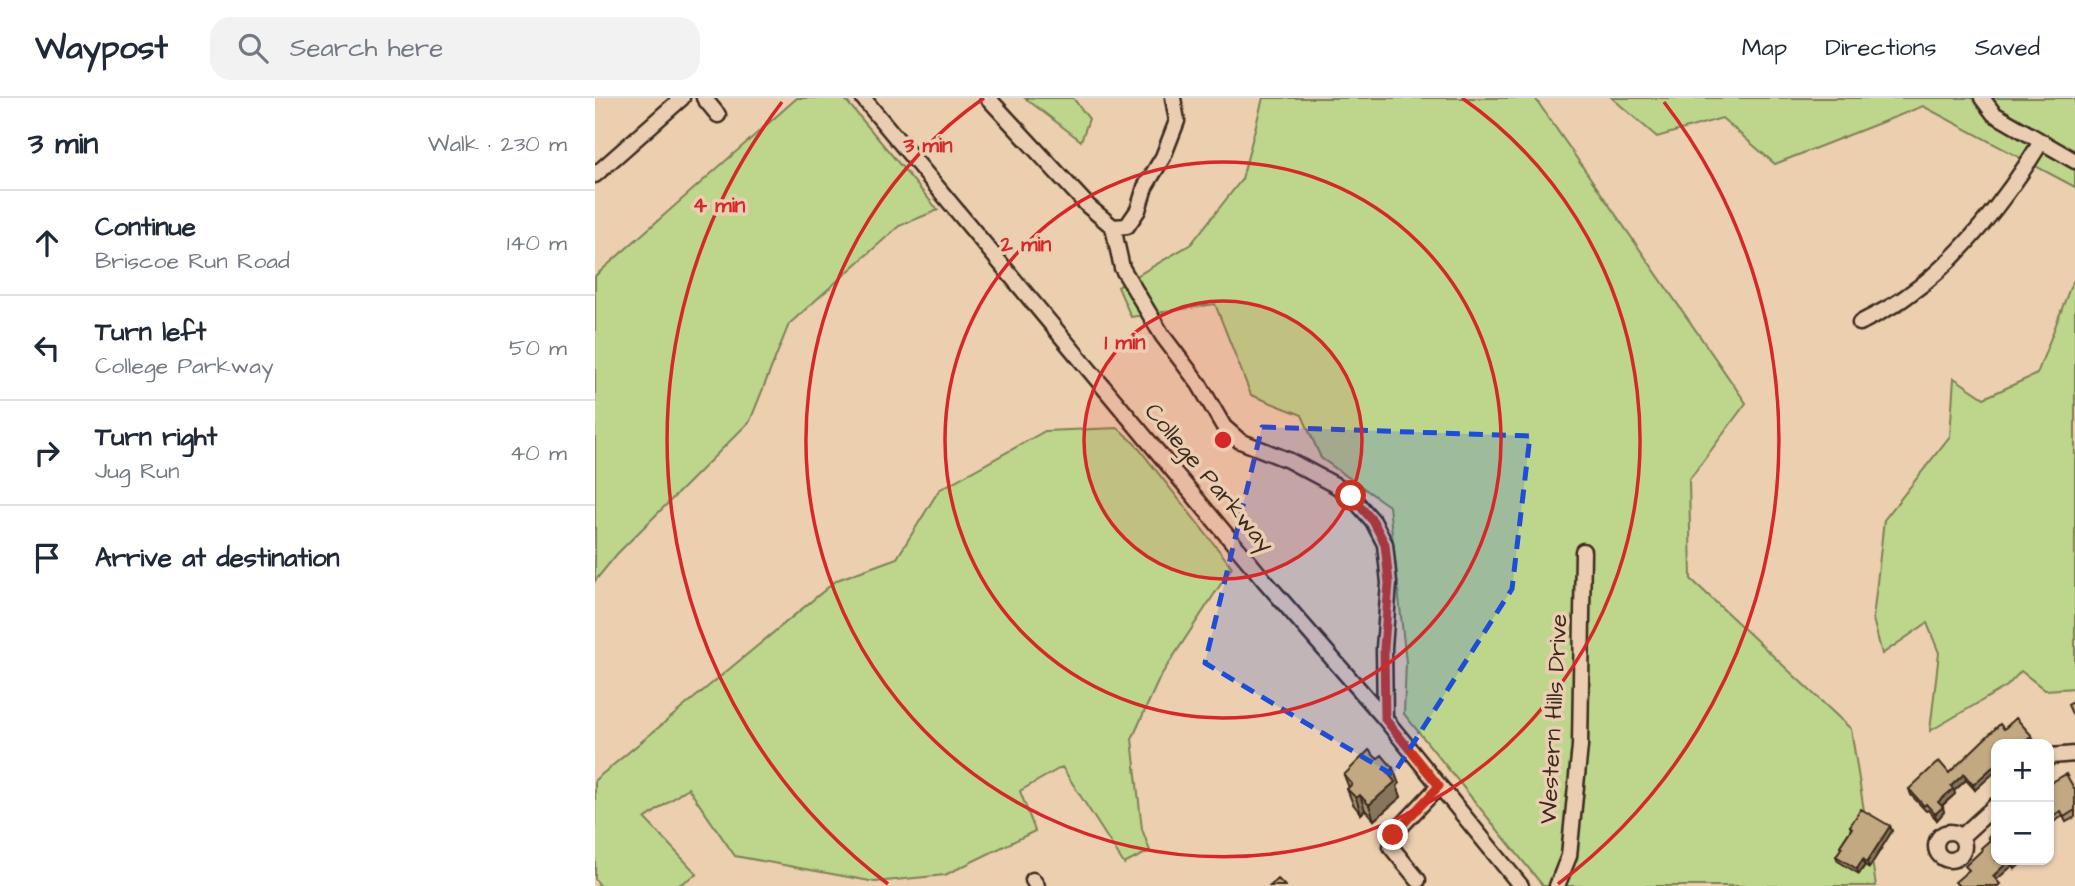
<!DOCTYPE html>
<meta charset="utf-8">
<style>
:root{--surface:#fff;--page:#f2f2f3;--text:#1f2937;--muted:#747a83;--line:#e0e1e3}
body{margin:0;font-family:"Architects Daughter",sans-serif;background:var(--page);color:var(--text)}
.controls{position:absolute;right:21px;bottom:21px;display:grid;overflow:hidden;border-radius:14px;box-shadow:0 2px 5px #0004}
.controls button{width:63px;height:63px;display:grid;place-items:center;padding:0;border:0;border-bottom:2px solid var(--line);background:var(--surface);color:var(--text);font:35px sans-serif}
.stop{position:absolute;width:21px;height:21px;margin:-16px;border:5px solid #c8321e;border-radius:50%;background:#fff}
.stop.end{background:#c8321e;border-color:#fff;box-shadow:0 2px 7px #0008}
.list{margin:0;padding:0;list-style:none}
h2{display:flex;justify-content:space-between;align-items:center;height:91px;margin:0;padding:0 28px;font-size:30px}
h2 small{font-size:23px;font-weight:400;color:var(--muted)}
.list li{display:grid;grid-template-columns:46px 1fr auto;gap:21px;align-items:center;box-sizing:border-box;height:105px;padding:0 28px;border-top:2px solid var(--line)}
.list b{display:block;font-size:26px;white-space:nowrap}
.list p{margin:0;font-size:23px;white-space:nowrap;color:var(--muted)}
.list em{font-size:23px;font-style:normal;color:var(--muted)}
.icon{flex:none;width:38px;height:38px;fill:none;stroke:currentColor;stroke-width:2;stroke-linecap:round;stroke-linejoin:round}
.map{position:relative;flex:none;width:1480px;height:788px;overflow:hidden}
header{display:flex;align-items:center;gap:42px;box-sizing:border-box;height:98px;padding:0 35px;background:var(--surface);border-bottom:2px solid var(--line)}
header strong{font-size:33px}
nav{display:flex;gap:38px;margin-inline-start:auto;font-size:24px}
.search{width:490px;height:63px;background:var(--page);display:flex;align-items:center;gap:18px;box-sizing:border-box;padding:0 24px;border-radius:21px;color:var(--muted);font-size:26px}
main{display:flex}
aside{flex:1;background:var(--surface)}
.map>svg:first-child{display:block}
.green{fill:#bed68c;stroke:#7c8055;stroke-width:2}
.lines{fill:none;stroke-linecap:round;stroke-linejoin:round}
.minor-casing{stroke:#3b2a1e;stroke-width:19}
.minor{stroke:#ebceb2;stroke-width:14}
.wall{fill:#a89170;stroke:#3b2a1e;stroke-width:2}
.shaded-wall{fill:#88765b;stroke:#3b2a1e;stroke-width:2}
.building{fill:#c3a982;stroke:#3b2a1e;stroke-width:2}
.route{stroke:#c8321e;stroke-width:9}
.marked{fill:#1d4ed8;fill-opacity:0.2;stroke:#1d4ed8;stroke-width:5;stroke-dasharray:14 9;stroke-linejoin:round}
.ring{fill:none;stroke:#d62828;stroke-width:3.5}
.labels{text-anchor:middle;dominant-baseline:central;stroke-width:7;stroke-linejoin:round;paint-order:stroke}
.street-label{font-size:24px;fill:#3b2a1e;stroke:#ebceb2}
.centre{fill:#d62828;stroke:#ebceb2;stroke-width:3.5}
.ring-label{font-size:21px;text-anchor:middle;font-weight:bold;fill:#d62828;stroke:#ebceb2;stroke-width:7;stroke-linejoin:round;paint-order:stroke}
</style>
<header>
<strong>Waypost</strong>
<div class="search"><svg class="icon" aria-label="search" viewBox="0 0 24 24"><circle cx="10" cy="10" r="6"/><path d="M15 15l6 6"/></svg>Search here</div>
<nav><a>Map</a><a>Directions</a><a>Saved</a></nav>
</header>
<main>
<aside>
<h2>3 min<small>Walk · 230 m</small></h2>
<ul class="list">
<li><svg class="icon" aria-label="ahead" viewBox="0 0 24 24"><path d="M12 20V5M6 11l6-6 6 6"/></svg><div><b>Continue</b><p>Briscoe Run Road</p></div><em>140 m</em></li>
<li><svg class="icon" aria-label="left" viewBox="0 0 24 24"><path d="M17 20v-9H6M10 6l-5 5 5 5"/></svg><div><b>Turn left</b><p>College Parkway</p></div><em>50 m</em></li>
<li><svg class="icon" aria-label="right" viewBox="0 0 24 24"><path d="M7 20v-9h11M14 6l5 5-5 5"/></svg><div><b>Turn right</b><p>Jug Run</p></div><em>40 m</em></li>
<li><svg class="icon" aria-label="arrive" viewBox="0 0 24 24"><path d="M6 21V4h12l-3 4 3 4H6"/></svg><div><b>Arrive at destination</b></div></li>
</ul>
</aside>
<div class="map">
<svg width="1480" height="788" viewBox="0 0 1480 788">
<rect width="100%" height="100%" fill="#eccfaf"/>
<filter id="ink" filterUnits="userSpaceOnUse"><feTurbulence type="fractalNoise" baseFrequency=".0143" numOctaves="2"/><feDisplacementMap in="SourceGraphic" scale="14" xChannelSelector="R" yChannelSelector="G"/><feConvolveMatrix kernelMatrix="1 2 1 2 8 2 1 2 1" color-interpolation-filters="sRGB"/></filter>
<g filter="url(#ink)">
<path class="green" d="M 202,0 L 249,0 L 343,112 L 304,128 L 194,226 L 155,323 L 22,456 L 0,483 L 0,178 Z
M 430,0 L 478,0 L 494,21 L 486,43 Z
M 668,0 L 940,0 L 1151,305 L 1094,382 L 1096,481 L 1256,631 L 1281,788 L 948,788 L 809,616 L 811,564 L 794,408 L 726,360 L 707,317 L 656,297 L 620,206 L 536,219 L 523,189 L 596,146 L 647,81 Z
M 1017,0 L 1480,0 L 1480,89 L 1328,8 L 1180,66 L 1127,20 L 1062,39 Z
M 1480,181 L 1480,590 L 1450,592 L 1426,573 L 1412,588 L 1335,633 L 1344,555 L 1332,525 L 1287,556 L 1278,521 L 1289,422 L 1355,338 L 1359,280 L 1389,300 L 1442,276 L 1476,187 Z
M 523,330 L 541,347 L 637,469 L 565,579 L 537,641 L 547,731 L 555,753 L 529,766 L 467,669 L 425,693 L 440,733 L 350,777 L 280,784 L 140,758 L 93,690 L 50,721 L 102,776 L 82,788 L 2,788 L 4,786 L 0,781 L 0,682 L 242,482 L 302,460 L 344,392 L 450,333 Z"/>
<g class="lines">
<g class="minor-casing">
<path id="minor" d="M 109,0 L 123,17
M 268,0 L 669,482 L 790,621 L 926,788
M 393,0 L 493,108 L 518,129 L 527,170 L 567,237 L 604,286 L 629,329 L 645,343 L 693,362 L 740,387 L 756,398 L 778,423 L 790,446 L 794,485 L 789,550 L 790,621
M 1387,0 L 1399,16 L 1480,63
M 0,77 L 87,0
M 518,129 L 532,128 L 543,112 L 550,89 L 568,59 L 582,23 L 578,0
M 1265,225 C 1281,216 1298,209 1312,198 C 1364,162 1413,98 1446,44
M 1454,660 L 1456,658 L 1480,656
M1341 748a14 14 0 1 1 28 0a14 14 0 1 1-28 0Z
M 1366,739 L 1401,707
M 438,782 L 442,788
M 823,782 L 796,749 L 798,737 L 844,688
M 962,788 L 974,758 L 985,648 L 988,453"/>
</g>
<use href="#minor" class="minor"/>
</g>
<path class="wall" d="M 1409,631 L 1437,638 L 1439,644 L 1436,646 L 1401,646 L 1380,692 L 1371,682 L 1359,693 L 1360,696 L 1347,708 L 1349,714 L 1342,722 L 1333,712 L 1331,713 L 1316,697 L 1314,691 L 1354,675 Z
M 749,677 L 804,686 L 802,688 L 806,699 L 779,722 L 770,712 L 766,716 L 758,706 L 752,691 L 754,690 Z
M 1454,686 L 1480,692 L 1480,719 L 1471,724 L 1468,718 L 1454,727 Z
M 1255,728 L 1295,728 L 1297,733 L 1274,770 L 1270,767 L 1264,776 L 1243,763 L 1241,758 L 1246,751 L 1245,748 L 1256,731 Z"/>
<path class="shaded-wall" d="M 1437,638 L 1439,644 L 1436,646 L 1427,646 Z
M 1401,666 L 1401,673 L 1380,692 L 1378,687 Z
M 798,670 L 804,686 L 802,688 L 806,699 L 779,722 L 774,707 L 793,675 Z
M 1369,676 L 1371,682 L 1359,693 L 1360,696 L 1345,709 L 1343,704 L 1356,688 Z
M 765,697 L 770,712 L 766,716 L 761,700 Z
M 1348,709 L 1349,714 L 1342,722 L 1340,716 Z
M 1295,728 L 1297,733 L 1274,770 L 1272,764 Z
M 1268,761 L 1270,767 L 1264,776 L 1262,771 Z
M 1415,762 L 1417,768 L 1400,783 L 1398,778 Z
M 1423,762 L 1430,762 L 1420,771 L 1418,766 Z"/>
<path class="building" d="M 1480,603 L 1480,622 L 1473,607 Z
M 1421,620 L 1437,638 L 1427,646 L 1401,646 L 1401,666 L 1378,687 L 1369,676 L 1356,688 L 1358,691 L 1343,704 L 1348,709 L 1340,716 L 1331,706 L 1329,708 L 1314,691 L 1344,663 L 1354,675 L 1405,626 L 1409,631 Z
M 774,652 L 782,661 L 787,657 L 798,670 L 793,675 L 800,684 L 774,707 L 765,697 L 761,700 L 752,691 L 757,686 L 749,677 Z
M 1471,676 L 1480,692 L 1480,712 L 1469,719 L 1466,713 L 1454,720 L 1454,686 Z
M 1266,711 L 1295,728 L 1272,764 L 1268,761 L 1262,771 L 1241,758 L 1247,749 L 1245,748 L 1257,730 L 1255,728 Z
M 1401,731 L 1401,762 L 1423,762 L 1418,766 L 1415,762 L 1398,778 L 1405,786 L 1403,788 L 1364,788 L 1360,784 L 1374,772 L 1370,768 L 1387,752 L 1386,750 L 1395,742 L 1393,739 Z
M 683,781 L 690,788 L 675,788 Z"/>
</g>
<g class="lines" filter="url(#ink)">
<path class="route" d="M 756,398 L 778,423 L 790,446 L 794,485 L 789,550 L 790,621 L 844,688 L 798,737"/>
</g>
<path class="marked" d="M 667,329 L 935,338 L 917,491 L 798,677 L 610,565 Z"/>
<circle cx="628" cy="342" r="139" fill="#d62828" fill-opacity=".12"/>
<g class="ring">
<circle cx="628" cy="342" r="139"/>
<circle cx="628" cy="342" r="278"/>
<path d="M867 0A417 417 0 1 1 389 0"/>
<path d="M293 786A556 556 0 0 1 187 4M1069 4A556 556 0 0 1 963 786"/>
</g>
<g class="labels">
<g class="street-label">
<text transform="translate(614 380) rotate(50)">College Parkway</text>
<text transform="translate(959 621) rotate(-87)">Western Hills Drive</text>
</g>
</g>
<circle cx="628" cy="342" r="10" class="centre"/>
<g class="ring-label">
<text x="333" y="54">3 min</text>
<text x="124" y="114">4 min</text>
<text x="431" y="153">2 min</text>
<text x="530" y="251">1 min</text>
</g>
</svg>
<div class="controls">
<button>+</button>
<button>−</button>
</div>
<div class="stop" style="left:756px;top:398px"></div>
<div class="stop end" style="left:798px;top:737px"></div>
</div>
</main>
